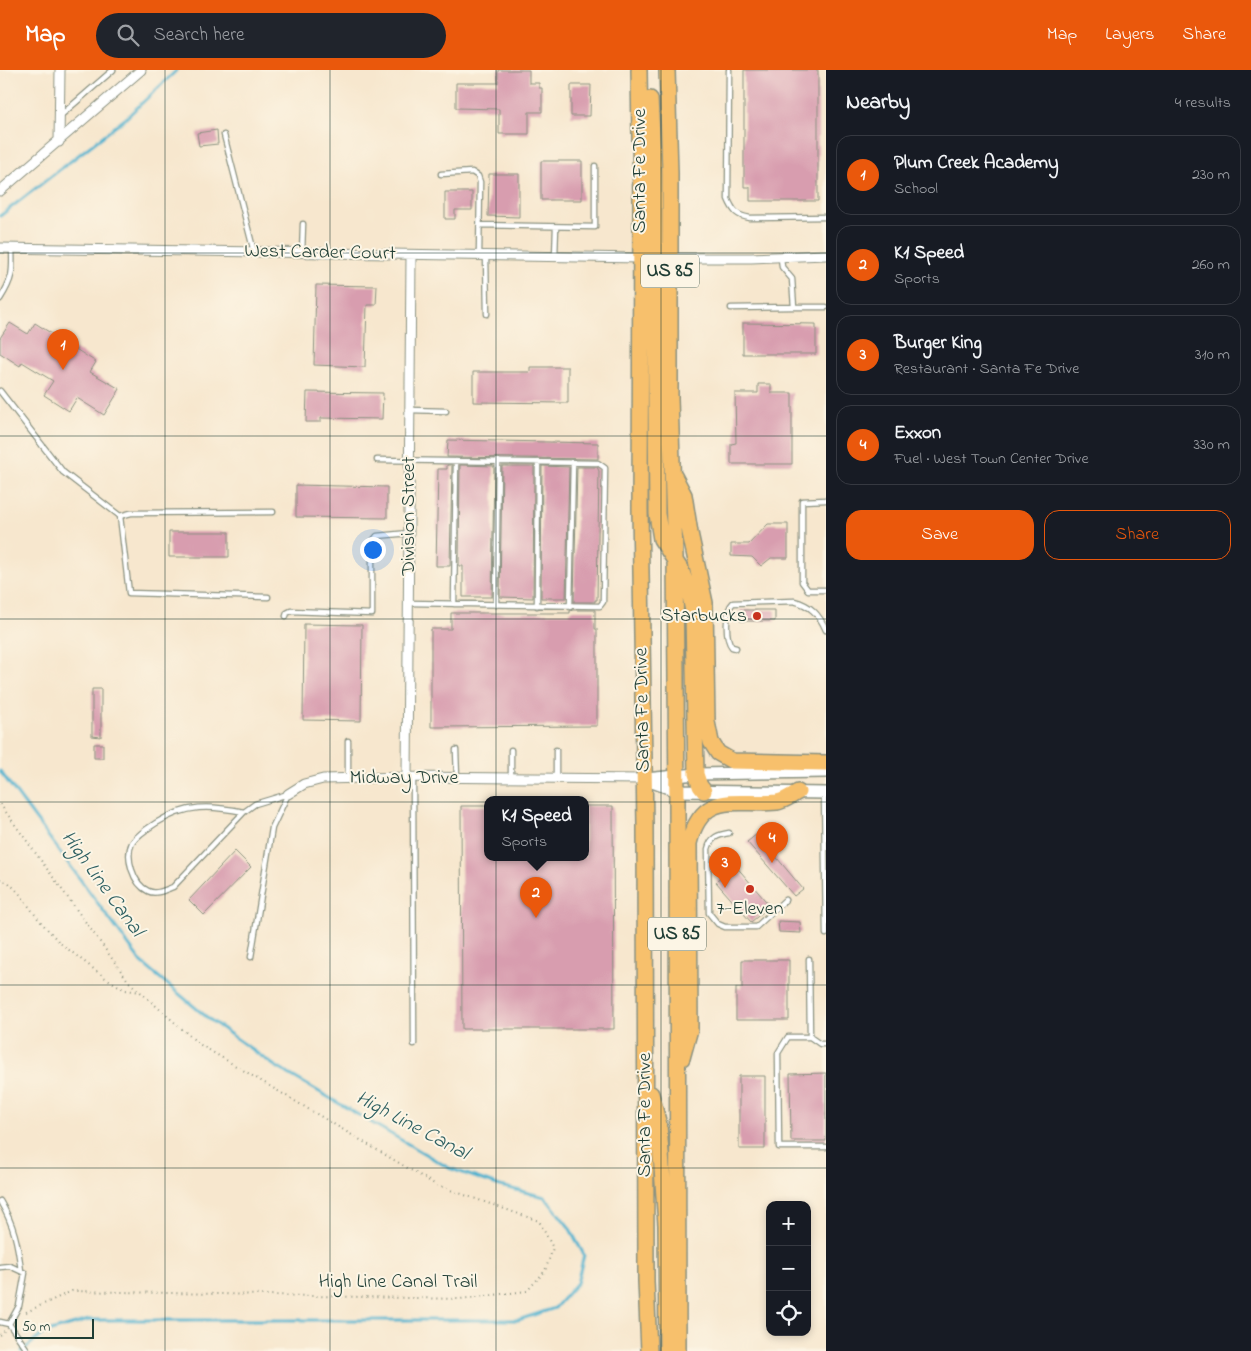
<!DOCTYPE html>
<meta charset="utf-8">
<style>
:root{--surface:#171b24;--page:#20242c;--text:#f1f3f6;--muted:#9ea1a6;--line:#363941;--accent:#ea580c}
body{margin:0;font-family:"Indie Flower",sans-serif;background:var(--page);color:var(--text)}
.controls{position:absolute;right:15px;bottom:15px;display:grid;overflow:hidden;border-radius:10px;box-shadow:0 2px 8px #0003}
.controls button{width:45px;height:45px;display:grid;place-items:center;padding:0;border:0;border-bottom:1px solid var(--line);background:var(--surface);color:var(--text);font:25px sans-serif}
.scale{position:absolute;left:15px;bottom:12px;width:79px;box-sizing:border-box;padding-left:5px;border:2px solid #1f3d34;border-top:0;font-size:14px;line-height:18px;white-space:nowrap;color:#1f3d34;-webkit-text-stroke:4px #fcf5e5;paint-order:stroke}
.you{position:absolute;left:372px;top:479px;width:18px;height:18px;margin:-12px;border:4px solid #fff;border-radius:50%;background:#1a73e8;box-shadow:0 0 0 8px #1a73e833}
.badge{display:grid;place-items:center;width:32px;height:32px;border-radius:50%;background:var(--accent);color:#fff;font-size:16px;font-weight:700}
.pin{position:absolute;translate:-50% -41px;filter:drop-shadow(0 1px 2px #0008)}
.pin::after{content:'';position:absolute;top:26px;width:18px;height:15px;background:inherit;clip-path:polygon(0 0,100% 0,50% 100%)}
.popup{position:absolute;left:484px;top:726px;width:105px;height:65px;box-sizing:border-box;display:grid;place-content:center;border-radius:10px;background:var(--surface);filter:drop-shadow(0 1px 4px #0005);font-size:16px;white-space:nowrap;color:var(--muted)}
.popup b{font-size:19px;color:var(--text)}
.popup::after{content:'';position:absolute;left:50%;top:100%;margin-left:-10px;border:10px solid transparent;border-top-color:var(--surface)}
.list{margin:0;padding:0;list-style:none}
h2{display:flex;justify-content:space-between;align-items:center;height:65px;margin:0;padding:0 20px;font-size:21px}
h2 small{font-size:16px;font-weight:400;color:var(--muted)}
.list li{display:grid;grid-template-columns:32px 1fr auto;gap:15px;align-items:center;box-sizing:border-box;height:80px;margin:0 10px 10px;padding:0 10px;border:1px solid var(--line);border-radius:15px}
.list b{display:block;font-size:19px;white-space:nowrap}
.list p{margin:0;font-size:16px;white-space:nowrap;color:var(--muted)}
.list em{font-size:16px;font-style:normal;color:var(--muted)}
.actions{display:flex;gap:10px;padding:15px 20px}
.actions a{flex:1;padding:11px 0;border:1px solid var(--accent);border-radius:15px;text-align:center;font-size:18px;color:var(--accent)}
.actions .main{background:var(--accent);color:#fff}
.icon{flex:none;width:28px;height:28px;fill:none;stroke:currentColor;stroke-width:2;stroke-linecap:round;stroke-linejoin:round}
.map{position:relative;flex:none;width:826px;height:1281px;overflow:hidden}
header{display:flex;align-items:center;gap:30px;box-sizing:border-box;height:70px;padding:0 25px;background:var(--accent);color:#fff}
header strong{font-size:24px}
nav{display:flex;gap:28px;margin-inline-start:auto;font-size:18px}
.search{width:350px;height:45px;background:var(--page);display:flex;align-items:center;gap:12px;box-sizing:border-box;padding:0 18px;border-radius:28px;color:var(--muted);font-size:19px}
main{display:flex}
aside{flex:1;background:var(--surface)}
.map>svg:first-child{display:block}
.lines{fill:none;stroke-linecap:round;stroke-linejoin:round}
.stream{stroke:#51b2cf;stroke-width:3}
.building{fill:#d89daf}
.service-casing{stroke:#8b9281;stroke-width:7}
.minor-casing{stroke:#8b9281;stroke-width:11}
.tertiary-casing{stroke:#8b9281;stroke-width:14}
.trunk-casing{stroke:#8b9281;stroke-width:18}
.path{stroke:#8b9281;stroke-width:2;stroke-dasharray:1 4;stroke-linecap:butt}
.service{stroke:#fff;stroke-width:4.5}
.minor{stroke:#fff;stroke-width:9}
.tertiary{stroke:#fff;stroke-width:11}
.trunk{stroke:#f7c06c;stroke-width:15}
.grid{fill:none;stroke:#1f3d34;stroke-width:1;stroke-opacity:0.55}
.poi-dot{fill:#c8321e;stroke:#fcf5e5;stroke-width:2}
.labels{text-anchor:middle;dominant-baseline:central;stroke-width:4;stroke-linejoin:round;paint-order:stroke}
.shield{fill:#fcf5e5;stroke:#617469;stroke-width:1}
.shield-label{font-size:19px;font-weight:bold;fill:#1f3d34}
.street-label{font-size:20px;fill:#1f3d34;stroke:#fcf5e5}
.poi-label{font-size:20px;fill:#1f3d34;stroke:#fcf5e5;text-anchor:end}
.water-label{font-size:21px;font-style:italic;fill:#2e6062;stroke:#fcf5e5}
</style>
<header>
<strong>Map</strong>
<div class="search"><svg class="icon" aria-label="search" viewBox="0 0 24 24"><circle cx="10" cy="10" r="6"/><path d="M15 15l6 6"/></svg>Search here</div>
<nav><a>Map</a><a>Layers</a><a>Share</a></nav>
</header>
<main>
<div class="map">
<svg width="826" height="1281" viewBox="0 0 826 1281">
<rect width="100%" height="100%" fill="#fcf5e5"/>
<filter id="ink" filterUnits="userSpaceOnUse"><feTurbulence type="fractalNoise" baseFrequency=".02" numOctaves="2"/><feDisplacementMap in="SourceGraphic" scale="10" xChannelSelector="R" yChannelSelector="G"/><feConvolveMatrix kernelMatrix="1 2 1 2 8 2 1 2 1" color-interpolation-filters="sRGB"/></filter>
<filter id="wash" filterUnits="userSpaceOnUse"><feTurbulence type="fractalNoise" baseFrequency=".0096" numOctaves="4" result="noise"/><feDisplacementMap in="SourceGraphic" scale="20" xChannelSelector="R" yChannelSelector="G"/><feGaussianBlur stdDeviation="1.12" result="paint"/><feColorMatrix in="noise" values="0 0 0 0 0 0 0 0 0 0 0 0 0 0 0 0 0 1.4 0 .05"/><feComposite in="paint" operator="in"/></filter>
<g filter="url(#wash)">
<rect width="100%" height="100%" fill="#f7e7ce"/>
<g class="lines">
<path class="stream" d="M 0,146 L 125,49 L 177,0
M 0,701 L 142,893 L 209,949 L 275,996 L 449,1098 L 500,1116 L 545,1127 L 569,1157 L 584,1185 L 577,1213 L 555,1238 L 518,1250 L 89,1250 L 44,1263 L 22,1281"/>
</g>
<g id="blocks">
<path class="building" d="M 498,0 L 529,0 L 529,13 L 539,13 L 539,18 L 542,18 L 542,42 L 529,42 L 529,64 L 499,64 L 499,39 L 456,38 L 456,13 L 498,13 Z
M 744,0 L 818,0 L 818,131 L 750,131 L 750,117 L 744,117 Z
M 571,15 L 591,15 L 590,46 L 571,46 Z
M 217,60 L 218,74 L 199,76 L 197,63 Z
M 541,91 L 582,91 L 582,130 L 541,130 Z
M 489,104 L 519,104 L 519,147 L 488,146 Z
M 445,122 L 472,122 L 472,140 L 455,140 L 455,149 L 445,149 Z
M 316,215 L 377,216 L 376,235 L 367,235 L 365,297 L 314,295 Z
M 10,253 L 28,264 L 35,253 L 96,292 L 90,302 L 120,319 L 104,345 L 77,328 L 69,341 L 44,325 L 53,311 L 22,292 L 20,296 L 0,283 L 0,268 Z
M 743,253 L 816,254 L 816,284 L 743,284 Z
M 530,297 L 568,297 L 568,333 L 473,332 L 473,302 L 530,302 Z
M 758,314 L 771,314 L 771,323 L 792,323 L 792,394 L 731,394 L 731,374 L 736,373 L 735,323 L 758,323 Z
M 307,322 L 383,323 L 382,349 L 321,348 L 321,352 L 306,352 Z
M 448,370 L 598,373 L 598,389 L 447,387 Z
M 447,395 L 452,395 L 450,496 L 436,496 L 438,399 L 447,399 Z
M 460,395 L 494,396 L 492,527 L 463,527 L 463,496 L 459,496 Z
M 502,396 L 534,396 L 533,528 L 500,527 Z
M 542,396 L 569,397 L 566,528 L 541,528 Z
M 577,397 L 597,397 L 599,401 L 597,530 L 595,530 L 595,532 L 574,532 Z
M 296,415 L 387,417 L 387,448 L 296,447 Z
M 768,454 L 788,454 L 788,488 L 771,488 L 761,496 L 752,487 L 731,486 L 731,474 L 749,474 Z
M 169,462 L 229,462 L 229,487 L 169,487 Z
M 573,540 L 595,540 L 595,559 L 597,559 L 597,656 L 431,657 L 431,559 L 451,559 L 451,543 L 570,543 L 570,541 Z
M 740,540 L 775,540 L 775,551 L 740,551 Z
M 304,554 L 362,555 L 361,651 L 303,650 Z
M 92,619 L 101,619 L 101,667 L 92,666 Z
M 94,674 L 103,674 L 103,688 L 94,688 Z
M 461,736 L 487,736 L 487,787 L 585,787 L 585,736 L 613,736 L 614,959 L 462,959 Z
M 757,764 L 803,819 L 794,826 L 747,772 Z
M 235,781 L 251,797 L 204,845 L 189,830 Z
M 735,795 L 770,836 L 751,852 L 716,812 Z
M 778,851 L 800,852 L 801,863 L 779,862 Z
M 742,890 L 789,890 L 789,950 L 736,950 L 736,918 L 742,918 Z
M 826,1003 L 826,1071 L 791,1071 L 790,1004 Z
M 739,1006 L 765,1006 L 765,1079 L 739,1079 Z"/>
</g>
</g>
<g filter="url(#ink)">
<use href="#blocks" fill-opacity="0" stroke="#8b9281" stroke-width="1"/>
<g class="lines">
<g class="service-casing">
<path id="service" d="M 729,0 L 728,129 C 733,141 737,146 750,148 L 826,147
M 60,46 L 113,0
M 224,65 L 254,182
M 441,104 L 472,102 L 478,106 L 480,112 L 479,186
M 480,155 L 595,157 L 595,96
M 302,183 L 303,154
M 486,186 L 487,244
M 555,187 L 556,157
M 781,187 L 782,197 L 792,209 L 794,237 L 826,237
M 0,229 C 13,209 13,201 12,178
M 731,238 L 794,237
M 0,321 L 63,402 L 120,446
M 410,340 L 446,341
M 377,390 L 598,393 L 605,398 L 603,532 L 600,536 L 408,533
M 826,430 L 802,431 L 802,512 L 808,520 L 826,520
M 268,527 L 129,523 L 120,446 L 131,443 L 273,442
M 454,534 L 456,391
M 496,535 L 498,391
M 537,536 L 538,392
M 570,537 L 573,392
M 286,546 L 287,543 L 291,541 L 372,544 L 372,472 L 377,466 L 409,463
M 736,578 L 732,577 C 725,569 725,540 733,533 L 794,531 C 810,535 819,544 826,560
M 348,671 L 348,708
M 456,680 L 457,707
M 511,680 L 511,708
M 556,680 L 556,708
M 413,707 L 414,974
M 824,723 L 826,864
M 244,742 C 210,735 187,734 156,753 C 148,758 137,765 132,773 C 125,787 133,814 148,821 C 156,825 165,820 173,817 L 244,742 L 255,734 L 288,724
M 729,763 C 718,765 711,767 708,779 L 709,843 L 718,854 L 725,857 L 756,857 L 785,830
M 251,887 L 272,758 L 288,724
M 809,889 L 810,967
M 826,974 L 820,974 L 810,967 L 788,967 L 778,983 L 779,1077 L 826,1077
M 0,1131 C 14,1155 18,1174 21,1201
M 0,1197 L 10,1196 L 25,1203 L 19,1236 L 9,1254
M 0,1252 L 9,1254 L 28,1281"/>
</g>
<g class="minor-casing">
<path id="minor" d="M 59,72 L 60,0
M 0,121 L 141,0
M 0,178 L 641,188
M 670,188 L 751,188 L 826,185
M 407,707 L 411,185
M 288,724 L 304,714 L 323,709 L 407,707 L 644,709"/>
</g>
<g class="tertiary-casing">
<path id="tertiary" d="M 644,709 L 677,721 L 826,723
M 646,709 L 696,704 L 826,702"/>
</g>
<g class="trunk-casing">
<path id="trunk" d="M 639,0 L 641,134 L 640,439 L 645,755 L 646,1211 L 649,1281
M 667,0 L 670,103 L 670,328 L 675,487 L 677,733 L 678,1281
M 650,29 L 654,103 L 657,444 L 661,469 L 681,500 L 689,521 L 693,541 L 696,704 L 700,716 L 704,721
M 674,406 L 684,425 L 690,463 L 705,533 L 707,652 L 711,672 L 718,683 L 732,691 L 826,693
M 682,988 L 690,959 L 689,773 C 703,719 735,736 777,732 C 784,731 792,725 798,722
M 651,1024 L 659,1055 L 666,1155 L 667,1281"/>
</g>
<path class="path" d="M 0,734 L 129,912 L 199,974 L 436,1115 L 539,1151 L 553,1178 L 545,1201 L 527,1221 L 460,1229 L 72,1221 L 24,1243
M 0,809 L 8,812 L 19,823 L 39,850 L 60,873 L 104,907 L 125,920 L 141,922
M 0,1265 L 4,1261"/>
<use href="#service" class="service"/>
<use href="#minor" class="minor"/>
<use href="#tertiary" class="tertiary"/>
<use href="#trunk" class="trunk"/>
</g>
</g>
<path class="grid" d="M 165,0 L 165,1281M 330,0 L 330,1281M 496,0 L 496,1281M 661,0 L 661,1281M 0,183 L 826,183M 0,366 L 826,366M 0,549 L 826,549M 0,732 L 826,732M 0,915 L 826,915M 0,1098 L 826,1098"/>
<g class="poi-dot">
<circle cx="757" cy="546" r="5"/>
<circle cx="750" cy="819" r="5"/>
</g>
<g class="labels">
<g class="shield">
<rect x="641" y="184.5" width="58" height="33" rx="4"/>
<rect x="648" y="847.5" width="58" height="33" rx="4"/>
</g>
<g class="shield-label">
<text x="670" y="201">US 85</text>
<text x="677" y="864">US 85</text>
</g>
<g class="street-label">
<text transform="translate(640 101) rotate(-90)">Santa Fe Drive</text>
<text transform="translate(320 183) rotate(1)">West Carder Court</text>
<text transform="translate(409 446) rotate(-90)">Division Street</text>
<text transform="translate(643 640) rotate(-91)">Santa Fe Drive</text>
<text x="404" y="708">Midway Drive</text>
<text transform="translate(645 1045) rotate(-90)">Santa Fe Drive</text>
<text x="398" y="1212">High Line Canal Trail</text>
</g>
<g class="poi-label">
<text x="747" y="546">Starbucks</text>
<text x="750" y="839" text-anchor="middle">7-Eleven</text>
</g>
<g class="water-label">
<text transform="translate(102 814) rotate(54)">High Line Canal</text>
<text transform="translate(412 1056) rotate(28)">High Line Canal</text>
</g>
</g>
</svg>
<div class="controls">
<button>+</button>
<button>−</button>
<button><svg class="icon" aria-label="locate" viewBox="0 0 24 24"><circle cx="12" cy="12" r="6"/><path d="M12 2v4M12 18v4M2 12h4M18 12h4"/></svg></button>
</div>
<div class="scale">50 m</div>
<div class="you"></div>
<div class="pin badge" style="left:63px;top:300px">1</div>
<div class="pin badge" style="left:536px;top:848px">2</div>
<div class="popup"><b>K1 Speed</b>Sports</div>
<div class="pin badge" style="left:725px;top:818px">3</div>
<div class="pin badge" style="left:772px;top:793px">4</div>
</div>
<aside>
<h2>Nearby<small>4 results</small></h2>
<ul class="list">
<li><span class="badge">1</span><div><b>Plum Creek Academy</b><p>School</p></div><em>230 m</em></li>
<li><span class="badge">2</span><div><b>K1 Speed</b><p>Sports</p></div><em>260 m</em></li>
<li><span class="badge">3</span><div><b>Burger King</b><p>Restaurant · Santa Fe Drive</p></div><em>310 m</em></li>
<li><span class="badge">4</span><div><b>Exxon</b><p>Fuel · West Town Center Drive</p></div><em>330 m</em></li>
</ul>
<div class="actions"><a class="main">Save</a><a>Share</a></div>
</aside>
</main>
